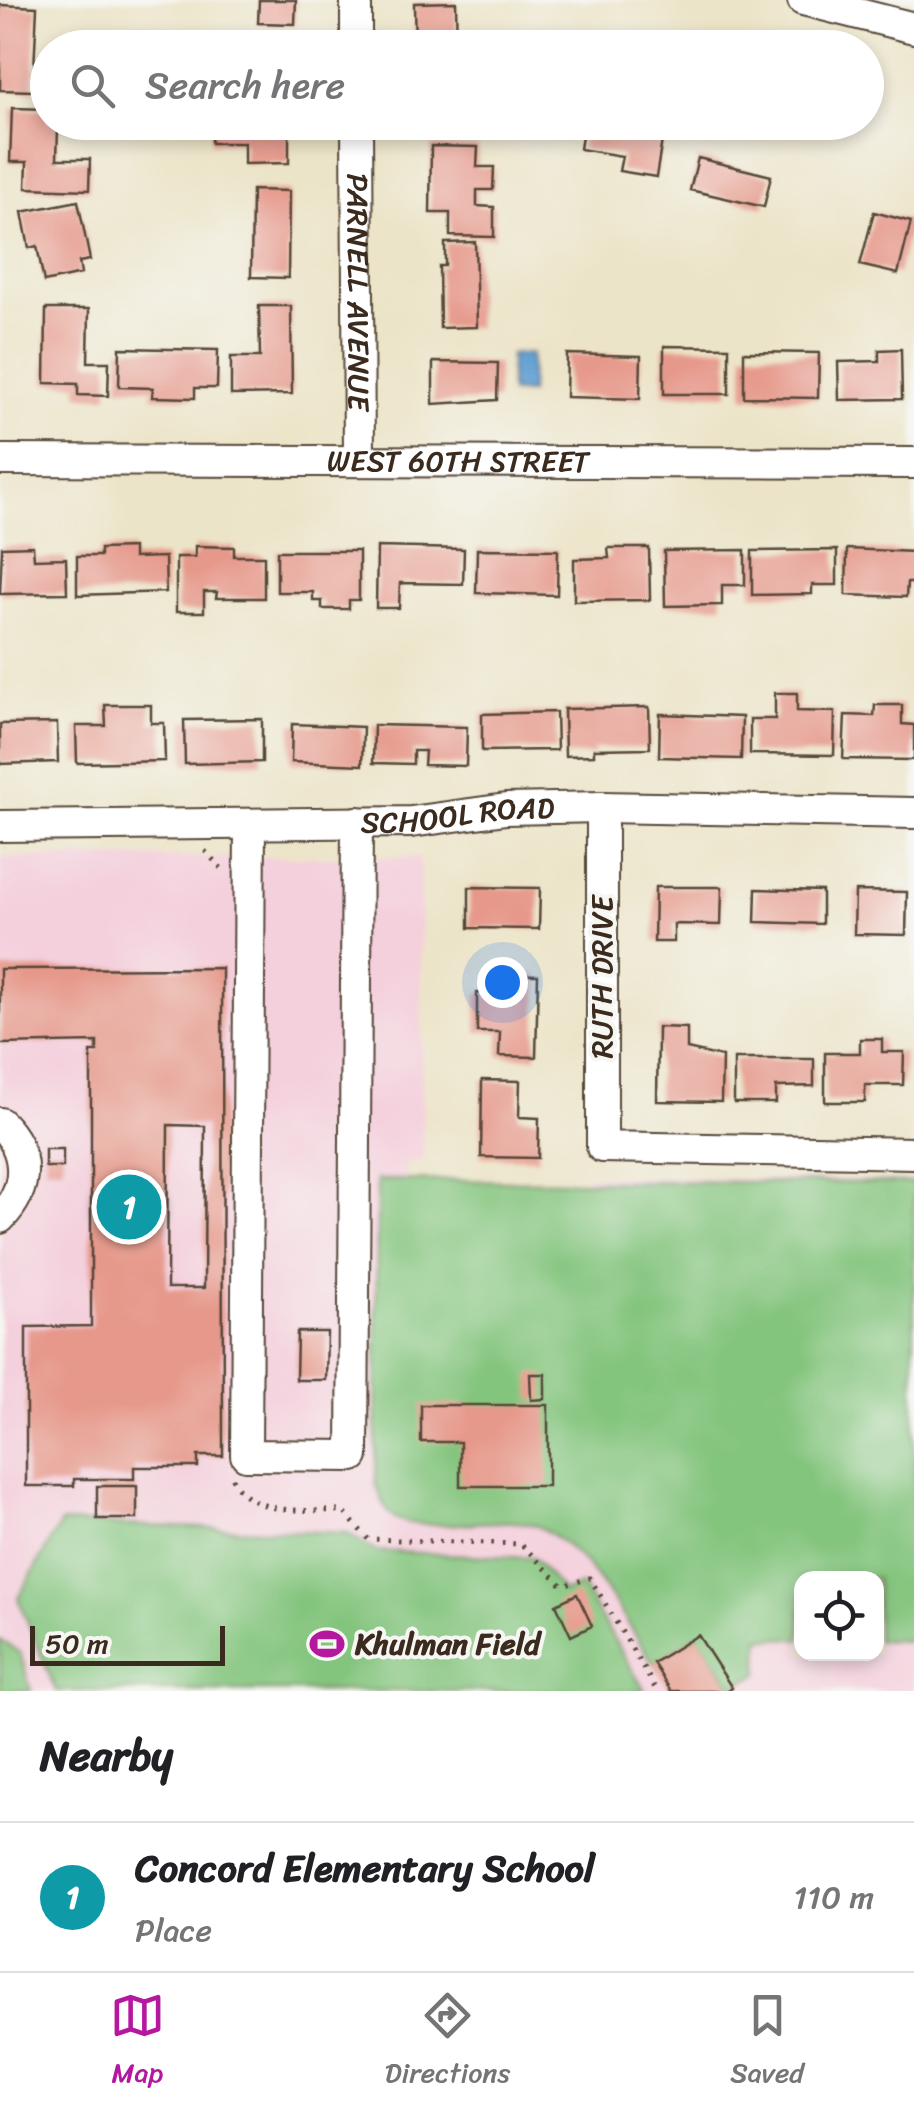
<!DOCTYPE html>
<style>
:root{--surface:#fff;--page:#f6f6f6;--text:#202124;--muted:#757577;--line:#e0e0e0;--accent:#b5179e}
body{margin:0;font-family:Sriracha,sans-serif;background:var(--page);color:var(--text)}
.controls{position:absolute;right:30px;bottom:30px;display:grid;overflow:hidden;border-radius:20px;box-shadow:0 5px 15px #0003}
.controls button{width:90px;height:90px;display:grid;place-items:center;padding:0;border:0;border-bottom:2px solid var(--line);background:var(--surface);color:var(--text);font:50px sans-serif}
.scale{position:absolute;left:30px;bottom:25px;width:195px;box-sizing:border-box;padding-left:10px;border:5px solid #3b2a1e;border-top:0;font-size:28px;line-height:35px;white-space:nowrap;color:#3b2a1e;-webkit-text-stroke:8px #f6f6f2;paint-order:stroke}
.you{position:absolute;left:502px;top:982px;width:35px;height:35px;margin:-25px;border:8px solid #fff;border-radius:50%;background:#1a73e8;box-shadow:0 0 0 15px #1a73e833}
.badge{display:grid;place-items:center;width:65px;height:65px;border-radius:50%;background:var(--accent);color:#fff;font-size:32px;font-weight:700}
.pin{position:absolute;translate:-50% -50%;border:5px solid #fff;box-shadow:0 2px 10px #0006}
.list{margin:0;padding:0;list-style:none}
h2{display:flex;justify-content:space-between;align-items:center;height:130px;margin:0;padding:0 40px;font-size:42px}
h2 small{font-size:32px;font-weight:400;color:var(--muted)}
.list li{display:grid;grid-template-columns:65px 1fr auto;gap:30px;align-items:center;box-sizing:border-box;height:150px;padding:0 40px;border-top:2px solid var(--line)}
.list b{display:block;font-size:38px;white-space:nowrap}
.list p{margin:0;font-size:32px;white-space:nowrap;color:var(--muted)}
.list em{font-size:32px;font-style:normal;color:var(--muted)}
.icon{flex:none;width:55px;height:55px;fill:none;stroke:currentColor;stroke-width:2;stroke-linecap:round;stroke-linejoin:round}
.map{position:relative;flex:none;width:914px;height:1691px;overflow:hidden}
.search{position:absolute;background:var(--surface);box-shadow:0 5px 15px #0003;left:30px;right:30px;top:30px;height:110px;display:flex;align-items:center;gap:25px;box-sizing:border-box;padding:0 35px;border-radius:55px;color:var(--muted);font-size:38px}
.sheet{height:280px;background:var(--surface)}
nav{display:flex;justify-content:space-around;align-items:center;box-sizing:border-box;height:140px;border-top:2px solid var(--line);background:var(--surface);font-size:28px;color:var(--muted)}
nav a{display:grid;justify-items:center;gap:5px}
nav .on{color:var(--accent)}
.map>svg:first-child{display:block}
.built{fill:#f4cfdc;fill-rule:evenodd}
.green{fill:#84c57e;stroke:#60784e;stroke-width:2.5}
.water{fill:#5e9fd1;stroke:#4c6478;stroke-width:2.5}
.building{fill:#e6988a;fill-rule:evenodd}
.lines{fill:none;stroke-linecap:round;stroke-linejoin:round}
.minor-casing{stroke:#564638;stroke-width:34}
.path{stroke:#564638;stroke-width:5;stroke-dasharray:2.5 8;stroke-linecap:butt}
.minor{stroke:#fff;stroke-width:30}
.labels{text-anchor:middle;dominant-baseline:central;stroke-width:8;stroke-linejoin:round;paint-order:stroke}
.street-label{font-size:30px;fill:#3b2a1e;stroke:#f6f6f2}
.poi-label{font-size:30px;font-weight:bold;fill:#3b2a1e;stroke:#f6f6f2;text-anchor:start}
</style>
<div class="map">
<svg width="914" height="1691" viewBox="0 0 914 1691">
<rect width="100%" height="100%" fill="#f6f6f2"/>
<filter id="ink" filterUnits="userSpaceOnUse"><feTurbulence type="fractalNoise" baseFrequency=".01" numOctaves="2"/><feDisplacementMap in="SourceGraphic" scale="20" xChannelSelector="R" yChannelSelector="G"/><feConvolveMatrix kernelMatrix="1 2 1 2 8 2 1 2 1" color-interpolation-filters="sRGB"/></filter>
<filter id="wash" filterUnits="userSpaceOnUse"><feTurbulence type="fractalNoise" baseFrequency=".0048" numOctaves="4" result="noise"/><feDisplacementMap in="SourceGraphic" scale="40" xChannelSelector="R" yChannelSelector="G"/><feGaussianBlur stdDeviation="2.25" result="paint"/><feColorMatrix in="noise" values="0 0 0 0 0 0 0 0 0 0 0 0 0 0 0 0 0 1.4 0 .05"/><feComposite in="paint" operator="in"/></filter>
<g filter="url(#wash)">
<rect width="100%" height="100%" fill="#ece4c8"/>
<path class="built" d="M 0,857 L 420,857 L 423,1161 L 406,1162 L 406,1519 L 583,1521 L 586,1176 L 914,1181 L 914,1691 L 0,1691 ZM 802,1578 L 876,1578 L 876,1654 L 802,1654 Z"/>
<path class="green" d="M 377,1180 L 914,1183 L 914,1641 L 877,1640 L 876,1578 L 802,1578 L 801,1639 L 760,1638 L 759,1674 L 733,1686 L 697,1635 L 653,1663 C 620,1613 595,1558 541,1528 C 510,1511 428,1536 395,1518 C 384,1512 382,1496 376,1485 Z
M 61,1523 L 347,1533 L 375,1551 L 533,1558 L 564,1592 L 581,1585 L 645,1691 L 56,1691 L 18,1598 Z
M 0,1640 L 20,1653 L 31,1691 L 0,1691 Z"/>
<path class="water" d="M 510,354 L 531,354 L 530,393 L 510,393 Z"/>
<g id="blocks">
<path class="building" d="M 259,0 L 296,0 L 295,24 L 258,23 Z
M 456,2 L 457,48 L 415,48 L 414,3 Z
M 0,5 L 37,7 L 33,91 L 0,90 Z
M 499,36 L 551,37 L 550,48 L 499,48 Z
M 12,108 L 48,109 L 48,122 L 70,122 L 70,128 L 58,128 L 57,159 L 90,159 L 89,190 L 26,188 L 27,162 L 10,162 Z
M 211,122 L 289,122 L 289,163 L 244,164 L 244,143 L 211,143 Z
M 416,122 L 449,122 L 449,130 L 416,131 Z
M 584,122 L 665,122 L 656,177 L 619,171 L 622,156 L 580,149 Z
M 431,146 L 478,147 L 477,167 L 494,167 L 493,190 L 477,190 L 477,206 L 494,207 L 494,237 L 450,236 L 450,213 L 430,213 Z
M 698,158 L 771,176 L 764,207 L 690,190 Z
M 252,190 L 289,191 L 288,278 L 251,277 Z
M 78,201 L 90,260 L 79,262 L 81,274 L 44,282 L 37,246 L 29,248 L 22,212 Z
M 874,212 L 911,222 L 898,274 L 860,265 Z
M 475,242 L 477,327 L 440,328 L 439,266 L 445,266 L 445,243 Z
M 259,306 L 291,306 L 292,394 L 231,395 L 231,357 L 260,357 Z
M 46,309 L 89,309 L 88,362 L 109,362 L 108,396 L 78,395 L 78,384 L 45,383 Z
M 664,346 L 729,347 L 729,394 L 664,394 Z
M 120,348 L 218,350 L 217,388 L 195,388 L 195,398 L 152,397 L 153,388 L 119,387 Z
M 901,349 L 902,399 L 839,400 L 838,362 L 879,361 L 879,350 Z
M 744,352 L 819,353 L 818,398 L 744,397 Z
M 567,354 L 641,356 L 640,399 L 566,397 Z
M 433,362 L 498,363 L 497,400 L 433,404 Z
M 33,546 L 34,559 L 66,558 L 67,593 L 0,594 L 2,547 Z
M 195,546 L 234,547 L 234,556 L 264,556 L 264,598 L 216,598 L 217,592 L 204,592 L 204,612 L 176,612 L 176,557 L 195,557 Z
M 377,547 L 464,549 L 463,584 L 400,583 L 399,608 L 376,608 Z
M 133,548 L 133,558 L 165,557 L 166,592 L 77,595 L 77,556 L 100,556 L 100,549 Z
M 608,548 L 649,548 L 650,600 L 574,601 L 574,559 L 609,558 Z
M 477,549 L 558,550 L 557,595 L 476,593 Z
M 847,549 L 914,552 L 914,583 L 907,583 L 906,597 L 846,595 Z
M 745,550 L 745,585 L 722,585 L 722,605 L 665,606 L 664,551 Z
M 837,550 L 837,585 L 812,585 L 812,594 L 752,595 L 752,551 Z
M 277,551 L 359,551 L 359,600 L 349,600 L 349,609 L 322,609 L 322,601 L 313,601 L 313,592 L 277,592 Z
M 775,693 L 797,693 L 797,711 L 835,712 L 834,755 L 750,754 L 750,719 L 775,719 Z
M 105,705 L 151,705 L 151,723 L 164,723 L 165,761 L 77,763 L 76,726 L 106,726 Z
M 875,705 L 902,705 L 902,724 L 914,725 L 914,760 L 843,759 L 845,715 L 874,716 Z
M 649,707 L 650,748 L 594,749 L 594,755 L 565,756 L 564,709 Z
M 556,712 L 557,750 L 482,751 L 482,714 Z
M 660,714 L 742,717 L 741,759 L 659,757 Z
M 262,719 L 262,762 L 185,764 L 184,720 Z
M 57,723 L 58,762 L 0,764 L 0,724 Z
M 292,724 L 363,727 L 362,765 L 291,762 Z
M 374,725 L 467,727 L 466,766 L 424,765 L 425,751 L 413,751 L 413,764 L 373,763 Z
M 469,887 L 540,888 L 539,929 L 469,928 Z
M 655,887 L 722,887 L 721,925 L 674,924 L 674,942 L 654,942 Z
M 756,889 L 822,891 L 822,924 L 755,922 Z
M 855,891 L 907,892 L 906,935 L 854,934 Z
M 222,968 L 223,1456 L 198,1456 L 198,1467 L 134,1467 L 134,1479 L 74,1479 L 74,1486 L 26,1486 L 26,1327 L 91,1326 L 91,1052 L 97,1052 L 97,1042 L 0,1044 L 0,969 ZM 168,1125 L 205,1126 L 204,1288 L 167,1288 Z
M 501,974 L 538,975 L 536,1057 L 499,1056 L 500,1032 L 477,1032 L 477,993 L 501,994 Z
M 658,1027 L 687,1028 L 687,1049 L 722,1057 L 721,1102 L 657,1101 Z
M 860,1039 L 882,1039 L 882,1052 L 904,1052 L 903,1085 L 865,1085 L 865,1102 L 825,1102 L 825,1053 L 860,1053 Z
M 734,1059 L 814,1059 L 814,1086 L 776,1087 L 776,1103 L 734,1103 Z
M 482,1080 L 520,1081 L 519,1117 L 539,1118 L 538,1158 L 481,1157 Z
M 45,1149 L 63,1149 L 63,1167 L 45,1167 Z
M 297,1332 L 327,1332 L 326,1380 L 296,1380 Z
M 530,1374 L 545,1374 L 545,1399 L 531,1400 Z
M 421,1405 L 548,1405 L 548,1486 L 460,1486 L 460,1442 L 421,1442 Z
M 97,1486 L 137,1486 L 137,1519 L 97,1519 Z
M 577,1594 L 592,1626 L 571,1636 L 556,1604 Z
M 698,1635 L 732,1688 L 728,1691 L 671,1691 L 653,1663 Z"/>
</g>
</g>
<g filter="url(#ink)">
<use href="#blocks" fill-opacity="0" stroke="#564638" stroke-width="2.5"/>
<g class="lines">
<g class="minor-casing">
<g id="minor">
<path d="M 356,0 L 356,48"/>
<path d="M 803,0 L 914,28"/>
<path id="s1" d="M 357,122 L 359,460"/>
<path id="s2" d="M 0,460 L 914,463"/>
<path d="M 602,807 L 602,1147 L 914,1153"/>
<path d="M 250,824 L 246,1455 L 353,1456 L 357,822"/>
<path id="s3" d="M 0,826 L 411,822 L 506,809 L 602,807 L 914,813"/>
<path d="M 0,1123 C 29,1151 30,1188 0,1218"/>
</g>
</g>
<path class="path" d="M 205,851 L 221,868
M 232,1478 C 252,1518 304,1509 343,1511 L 368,1539 L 521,1544 L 563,1586 L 590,1578 L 657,1691"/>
<use href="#minor" class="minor"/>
</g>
</g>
<defs>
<g id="stadium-bare" transform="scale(2.7)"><path d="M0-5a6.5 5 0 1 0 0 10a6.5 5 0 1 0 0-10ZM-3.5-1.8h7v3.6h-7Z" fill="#b5179e" stroke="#f6f6f2" stroke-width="2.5" paint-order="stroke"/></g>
</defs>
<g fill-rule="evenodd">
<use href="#stadium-bare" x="327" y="1644"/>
</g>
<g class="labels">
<g class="street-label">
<text stroke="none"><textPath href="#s1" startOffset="170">PARNELL AVENUE</textPath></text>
<text stroke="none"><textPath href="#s2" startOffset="458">WEST 60TH STREET</textPath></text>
<text stroke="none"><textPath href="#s3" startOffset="458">SCHOOL ROAD</textPath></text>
<text transform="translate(602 977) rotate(-90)">RUTH DRIVE</text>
</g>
<g class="poi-label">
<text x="355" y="1644">Khulman Field</text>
</g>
</g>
</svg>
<div class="controls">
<button><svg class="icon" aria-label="locate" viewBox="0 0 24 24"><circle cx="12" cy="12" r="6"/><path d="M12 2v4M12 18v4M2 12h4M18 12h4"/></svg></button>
</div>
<div class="scale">50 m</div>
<div class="you"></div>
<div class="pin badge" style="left:129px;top:1207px;background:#0f9aa8">1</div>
<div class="search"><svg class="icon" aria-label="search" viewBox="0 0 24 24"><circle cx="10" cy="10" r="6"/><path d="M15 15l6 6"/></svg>Search here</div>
</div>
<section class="sheet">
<h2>Nearby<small></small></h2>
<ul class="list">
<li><span class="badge" style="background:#0f9aa8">1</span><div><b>Concord Elementary School</b><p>Place</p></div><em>110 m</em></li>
</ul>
</section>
<nav>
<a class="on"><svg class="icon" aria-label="map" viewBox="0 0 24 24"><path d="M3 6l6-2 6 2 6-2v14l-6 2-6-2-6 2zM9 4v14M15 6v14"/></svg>Map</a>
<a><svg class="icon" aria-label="directions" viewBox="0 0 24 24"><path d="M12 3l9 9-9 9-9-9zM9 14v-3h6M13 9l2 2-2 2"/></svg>Directions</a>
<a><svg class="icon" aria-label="saved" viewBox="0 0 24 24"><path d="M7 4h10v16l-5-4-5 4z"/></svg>Saved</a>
</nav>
